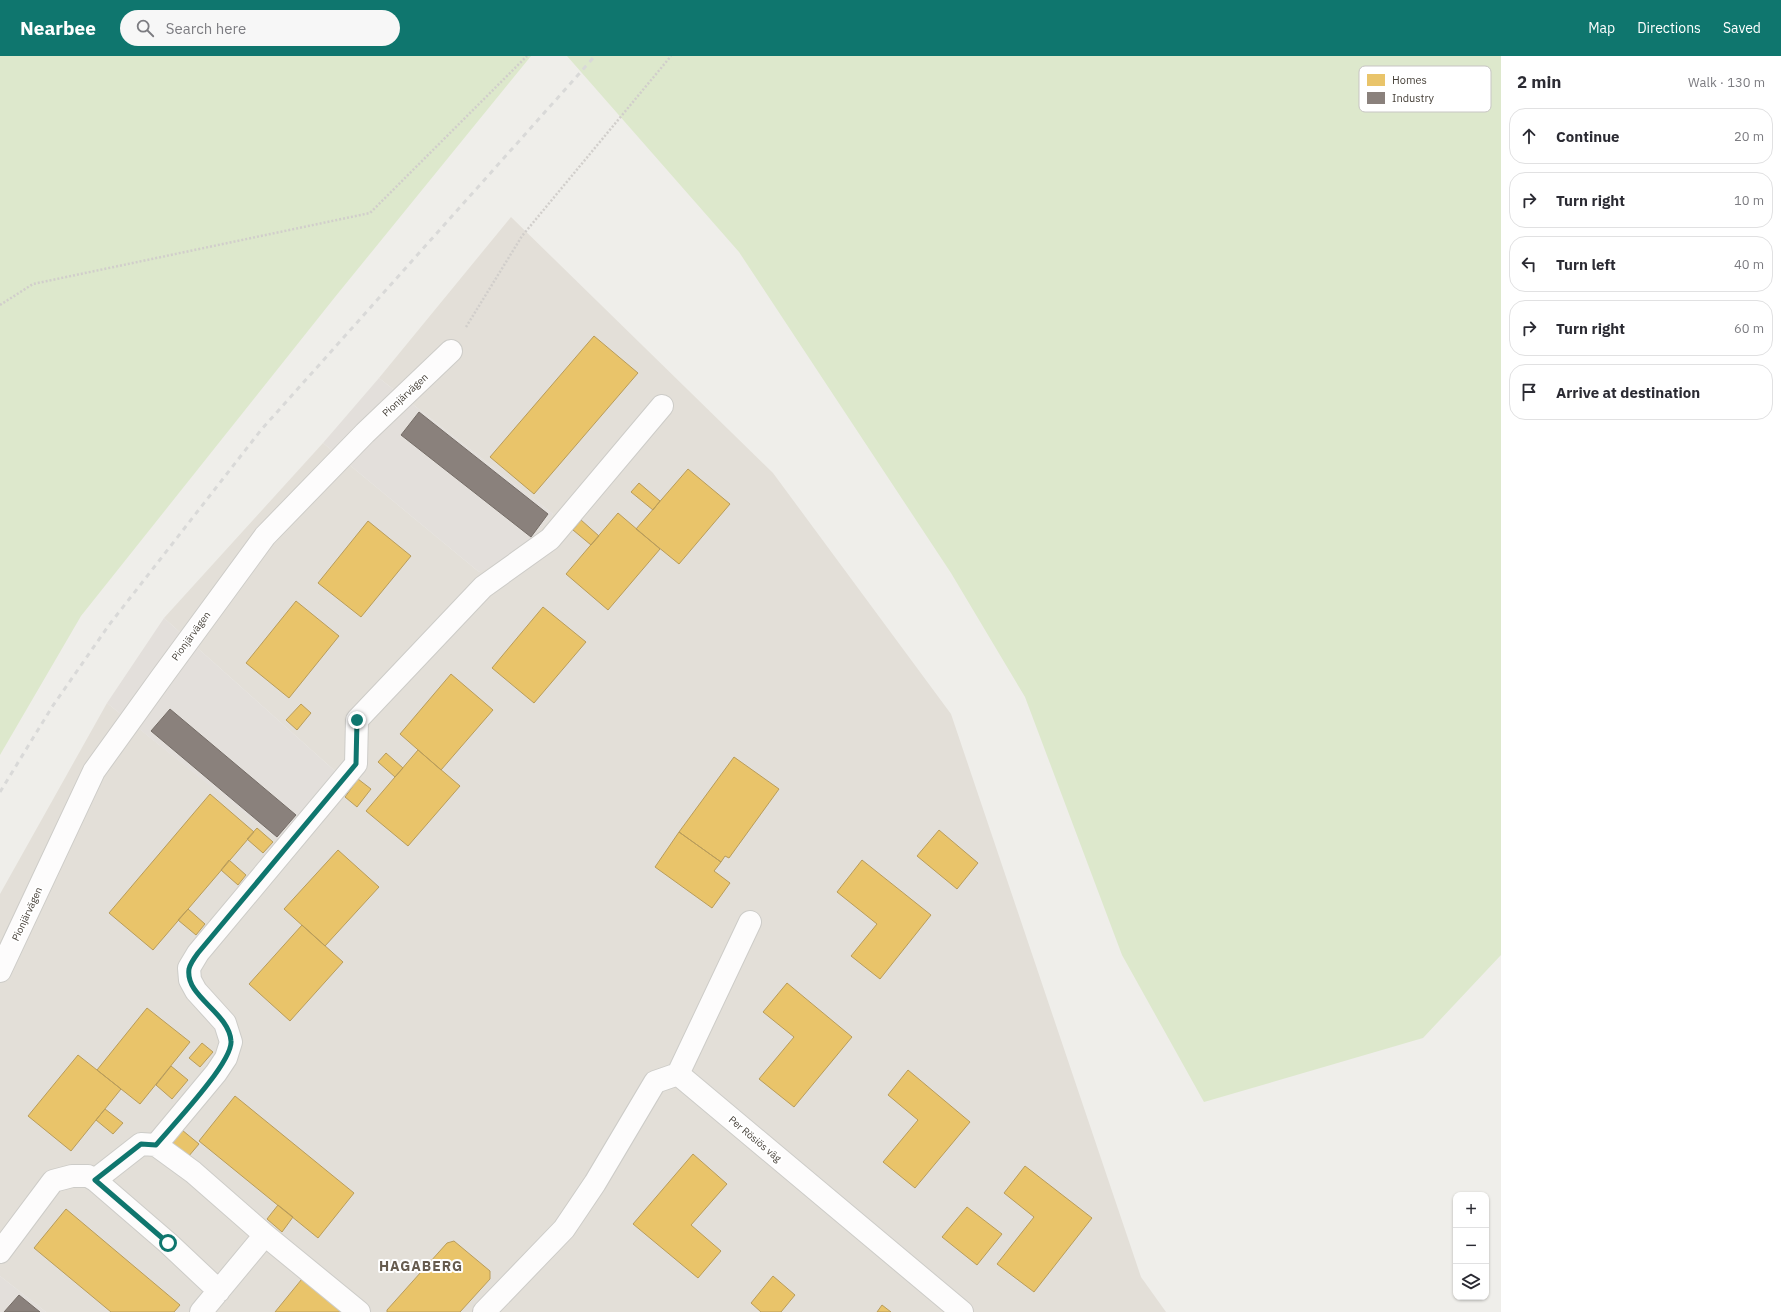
<!DOCTYPE html>
<meta charset="utf-8">
<style>
:root{--surface:#fff;--page:#f7f7f7;--text:#2b2b33;--muted:#7c7c81;--line:#e1e1e2;--accent:#0f766e}
body{margin:0;font-family:"IBM Plex Sans",sans-serif;background:var(--page);color:var(--text)}
.controls{position:absolute;right:12px;bottom:12px;display:grid;overflow:hidden;border-radius:8px;box-shadow:0 1px 3px #0004}
.controls button{width:36px;height:36px;display:grid;place-items:center;padding:0;border:0;border-bottom:1px solid var(--line);background:var(--surface);color:var(--text);font:20px sans-serif}
.stop{position:absolute;width:12px;height:12px;margin:-9px;border:3px solid #0f766e;border-radius:50%;background:#fff}
.stop.end{background:#0f766e;border-color:#fff;box-shadow:0 1px 4px #0008}
.list{margin:0;padding:0;list-style:none}
h2{display:flex;justify-content:space-between;align-items:center;height:52px;margin:0;padding:0 16px;font-size:17px}
h2 small{font-size:13px;font-weight:400;color:var(--muted)}
.list li{display:grid;grid-template-columns:26px 1fr auto;gap:12px;align-items:center;box-sizing:border-box;height:56px;margin:0 8px 8px;padding:0 8px;border:1px solid var(--line);border-radius:16px}
.list b{display:block;font-size:15px;white-space:nowrap}
.list em{font-size:13px;font-style:normal;color:var(--muted)}
.icon{flex:none;width:22px;height:22px;fill:none;stroke:currentColor;stroke-width:2;stroke-linecap:round;stroke-linejoin:round}
.map{position:relative;flex:none;width:1501px;height:1256px;overflow:hidden}
header{display:flex;align-items:center;gap:24px;box-sizing:border-box;height:56px;padding:0 20px;background:var(--accent);color:#fff}
header strong{font-size:19px}
nav{display:flex;gap:22px;margin-inline-start:auto;font-size:14px}
.search{width:280px;height:36px;background:var(--page);display:flex;align-items:center;gap:10px;box-sizing:border-box;padding:0 14px;border-radius:22px;color:var(--muted);font-size:15px}
main{display:flex}
aside{flex:1;background:var(--surface)}
.map>svg:first-child{display:block}
.residential{fill:#e3dfd8}
.industrial{fill:#e3dfdb}
.green{fill:#dde8cc}
.homes{fill:#e9c46a;stroke:#b89c5b}
.industry{fill:#8a817c;stroke:#756d67}
.lines{fill:none;stroke-linecap:round;stroke-linejoin:round}
.street-casing{stroke:#cdccc8;stroke-width:24}
.path{stroke:#d1cecb;stroke-width:2.5;stroke-dasharray:2 2;stroke-linecap:butt}
.street{stroke:#fdfcfc;stroke-width:22}
.rail{stroke:#d9d9d8;stroke-width:3;stroke-dasharray:5 5;stroke-linecap:butt}
.route{stroke:#0f766e;stroke-width:5}
.labels{text-anchor:middle;dominant-baseline:central;stroke-width:4;stroke-linejoin:round;paint-order:stroke}
.street-label{font-size:10px;fill:#453f37;stroke:#fff}
.district-label{font-size:14px;font-weight:bold;letter-spacing:1px;fill:#675c4f;stroke:#fff}
.key{fill:#fff;stroke:#c7c5c3;stroke-width:1}
.key-label{font-size:11px;fill:#453f37}
</style>
<header>
<strong>Nearbee</strong>
<div class="search"><svg class="icon" aria-label="search" viewBox="0 0 24 24"><circle cx="10" cy="10" r="6"/><path d="M15 15l6 6"/></svg>Search here</div>
<nav><a>Map</a><a>Directions</a><a>Saved</a></nav>
</header>
<main>
<div class="map">
<svg width="1501" height="1256" viewBox="0 0 1501 1256">
<rect width="100%" height="100%" fill="#efeeea"/>
<path class="residential" d="M 511,161 L 773,417 L 951,658 L 1141,1221 L 1166,1256 L 46,1256 L 0,1220 L 0,838 L 107,647 L 277,783 L 335,715 L 164,562 L 323,387 L 479,516 L 553,458 L 379,322 Z"/>
<path class="industrial" d="M 379,322 L 553,458 L 526,489 L 503,505 L 479,516 L 323,387 Z
M 164,562 L 335,715 L 277,784 L 107,647 Z
M 0,1220 L 46,1256 L 0,1256 Z"/>
<path class="green" d="M 0,0 L 531,0 L 335,241 L 81,560 L 0,699 Z
M 567,0 L 1501,0 L 1501,899 L 1423,982 L 1204,1046 L 1122,899 L 1025,641 L 951,517 L 739,196 Z"/>
<path class="homes" d="M 594,280 L 638,317 L 534,438 L 490,401 Z
M 688,413 L 730,448 L 679,508 L 636,473 Z
M 639,427 L 660,445 L 653,454 L 631,436 Z
M 618,457 L 660,493 L 608,554 L 566,518 Z
M 581,464 L 599,480 L 591,489 L 573,474 Z
M 368,465 L 411,500 L 361,561 L 318,527 Z
M 296,545 L 339,580 L 289,642 L 246,607 Z
M 543,551 L 586,586 L 534,647 L 492,612 Z
M 451,618 L 493,654 L 441,714 L 400,678 Z
M 301,648 L 311,657 L 297,674 L 286,664 Z
M 418,694 L 460,730 L 408,790 L 366,755 Z
M 386,697 L 403,712 L 395,721 L 378,706 Z
M 734,701 L 779,733 L 729,802 L 725,800 L 721,806 L 679,776 Z
M 358,723 L 371,733 L 357,751 L 345,741 Z
M 210,738 L 254,776 L 153,894 L 109,857 Z
M 257,772 L 273,786 L 263,797 L 247,783 Z
M 939,774 L 978,807 L 957,833 L 917,800 Z
M 679,776 L 721,806 L 714,815 L 730,827 L 712,852 L 655,811 Z
M 338,794 L 379,831 L 325,890 L 284,853 Z
M 229,804 L 246,819 L 238,829 L 221,814 Z
M 862,804 L 931,859 L 880,923 L 851,900 L 877,868 L 837,836 Z
M 188,853 L 205,868 L 196,879 L 178,864 Z
M 302,869 L 343,906 L 290,965 L 249,928 Z
M 787,927 L 852,981 L 794,1051 L 759,1023 L 794,981 L 763,956 Z
M 147,952 L 190,986 L 140,1048 L 97,1014 Z
M 202,987 L 213,996 L 200,1011 L 189,1002 Z
M 78,999 L 121,1033 L 71,1095 L 28,1060 Z
M 171,1010 L 188,1024 L 172,1043 L 156,1029 Z
M 908,1014 L 970,1066 L 915,1132 L 883,1106 L 918,1064 L 888,1039 Z
M 235,1040 L 354,1137 L 318,1182 L 199,1085 Z
M 105,1053 L 123,1067 L 113,1078 L 96,1064 Z
M 182,1074 L 199,1088 L 188,1101 L 172,1088 Z
M 693,1098 L 727,1128 L 691,1169 L 721,1195 L 698,1222 L 633,1168 Z
M 1025,1110 L 1092,1162 L 1034,1236 L 997,1208 L 1034,1161 L 1004,1137 Z
M 278,1149 L 293,1161 L 282,1176 L 267,1163 Z
M 967,1151 L 1002,1178 L 977,1209 L 942,1181 Z
M 66,1153 L 180,1249 L 174,1256 L 111,1256 L 34,1192 Z
M 454,1185 L 490,1215 L 490,1223 L 460,1256 L 387,1256 L 387,1254 L 447,1187 Z
M 306,1218 L 346,1256 L 275,1256 Z
M 773,1220 L 795,1239 L 781,1256 L 761,1256 L 751,1247 Z
M 882,1249 L 891,1256 L 877,1256 Z"/>
<path class="industry" d="M 419,356 L 548,458 L 531,481 L 401,379 Z
M 170,653 L 296,759 L 277,781 L 151,675 Z
M 19,1239 L 40,1256 L 4,1256 Z"/>
<g class="lines">
<g class="street-casing">
<path id="street" d="M 750,866 L 678,1018 L 962,1256
M 0,915 L 94,715 L 161,622 L 265,480 L 365,377 L 451,295
M 156,1089 L 216,1017 L 226,1002 L 231,986 L 225,967 L 196,935 L 190,924 L 189,912 L 198,897 L 356,708 L 357,664 L 483,531 L 550,483 L 662,350
M 95,1124 L 168,1187 L 219,1235
M 0,1196 L 53,1125 L 72,1120 L 88,1120 L 95,1124 L 141,1088 L 156,1089 L 193,1116 L 265,1179 L 359,1256
M 201,1256 L 265,1179
M 484,1256 L 564,1173 L 595,1127 L 655,1026 L 678,1018"/>
</g>
<path class="path" d="M 0,249 L 33,228 L 370,157 L 527,0
M 466,271 L 522,180 L 671,0"/>
<use href="#street" class="street"/>
<path class="rail" d="M 0,736 L 52,651 L 109,569 L 261,374 L 595,0"/>
</g>
<g class="lines">
<path class="route" d="M 168,1187 L 95,1124 L 141,1088 L 156,1089 C 172,1070 233,1006 231,985 C 229,956 185,941 189,913 C 190,908 195,901 198,897 L 356,708 L 357,664"/>
</g>
<g class="labels">
<g class="street-label">
<text transform="translate(405 339) rotate(-43)">Pionjärvägen</text>
<text transform="translate(191 580) rotate(-54)">Pionjärvägen</text>
<text transform="translate(27 858) rotate(-65)">Pionjärvägen</text>
<text transform="translate(755 1083) rotate(40)">Per Rösiös väg</text>
</g>
<g class="district-label">
<text x="421" y="1210">HAGABERG</text>
</g>
</g>
<rect x="1359" y="10" width="132" height="46" rx="6" class="key"/>
<rect x="1367" y="18" width="18" height="12" fill="#e9c46a"/>
<rect x="1367" y="36" width="18" height="12" fill="#8a817c"/>
<g class="key-label">
<text x="1392" y="28">Homes</text>
<text x="1392" y="46">Industry</text>
</g>
</svg>
<div class="controls">
<button>+</button>
<button>−</button>
<button><svg class="icon" aria-label="layers" viewBox="0 0 24 24"><path d="M12 4l9 5-9 5-9-5zM3 14l9 5 9-5"/></svg></button>
</div>
<div class="stop" style="left:168px;top:1187px"></div>
<div class="stop end" style="left:357px;top:664px"></div>
</div>
<aside>
<h2>2 min<small>Walk · 130 m</small></h2>
<ul class="list">
<li><svg class="icon" aria-label="ahead" viewBox="0 0 24 24"><path d="M12 20V5M6 11l6-6 6 6"/></svg><div><b>Continue</b></div><em>20 m</em></li>
<li><svg class="icon" aria-label="right" viewBox="0 0 24 24"><path d="M7 20v-9h11M14 6l5 5-5 5"/></svg><div><b>Turn right</b></div><em>10 m</em></li>
<li><svg class="icon" aria-label="left" viewBox="0 0 24 24"><path d="M17 20v-9H6M10 6l-5 5 5 5"/></svg><div><b>Turn left</b></div><em>40 m</em></li>
<li><svg class="icon" aria-label="right" viewBox="0 0 24 24"><path d="M7 20v-9h11M14 6l5 5-5 5"/></svg><div><b>Turn right</b></div><em>60 m</em></li>
<li><svg class="icon" aria-label="arrive" viewBox="0 0 24 24"><path d="M6 21V4h12l-3 4 3 4H6"/></svg><div><b>Arrive at destination</b></div></li>
</ul>
</aside>
</main>
